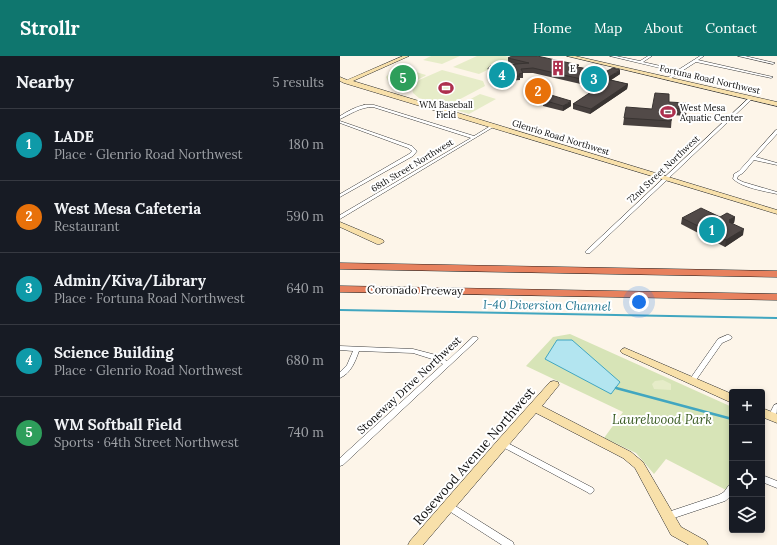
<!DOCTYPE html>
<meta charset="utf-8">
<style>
:root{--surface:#171b24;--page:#20242c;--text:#f1f3f6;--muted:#9ea1a6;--line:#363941;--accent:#0f766e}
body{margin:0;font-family:Lora,serif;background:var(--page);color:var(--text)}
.controls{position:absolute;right:12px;bottom:12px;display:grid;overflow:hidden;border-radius:4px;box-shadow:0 2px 6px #0003}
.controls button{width:36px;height:36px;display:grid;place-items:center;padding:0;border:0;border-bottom:1px solid var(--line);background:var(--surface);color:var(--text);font:20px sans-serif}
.you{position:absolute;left:299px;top:246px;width:14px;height:14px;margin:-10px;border:3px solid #fff;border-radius:50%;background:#1a73e8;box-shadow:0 0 0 6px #1a73e833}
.badge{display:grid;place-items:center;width:26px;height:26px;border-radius:50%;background:var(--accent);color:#fff;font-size:13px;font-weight:700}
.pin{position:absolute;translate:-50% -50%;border:2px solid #fff;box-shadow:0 1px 4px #0006}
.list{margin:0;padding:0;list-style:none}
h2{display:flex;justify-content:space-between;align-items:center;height:52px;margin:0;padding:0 16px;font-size:17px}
h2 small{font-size:13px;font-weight:400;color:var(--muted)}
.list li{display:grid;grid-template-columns:26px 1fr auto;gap:12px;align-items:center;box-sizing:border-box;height:72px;padding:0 16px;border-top:1px solid var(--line)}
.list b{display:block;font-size:15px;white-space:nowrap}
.list p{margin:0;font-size:13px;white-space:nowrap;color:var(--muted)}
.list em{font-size:13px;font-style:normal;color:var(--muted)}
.icon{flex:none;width:22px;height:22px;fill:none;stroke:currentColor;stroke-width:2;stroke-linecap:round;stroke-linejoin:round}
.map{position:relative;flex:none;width:437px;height:489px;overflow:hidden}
header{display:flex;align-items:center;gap:24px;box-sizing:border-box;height:56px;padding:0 20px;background:var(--accent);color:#fff}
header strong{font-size:19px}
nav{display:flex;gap:22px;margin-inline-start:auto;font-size:14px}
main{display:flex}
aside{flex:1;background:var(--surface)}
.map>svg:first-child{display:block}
.green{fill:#d7e4b7}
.pitch{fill:#e6ecc8}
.water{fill:#b3e5f0;stroke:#41a6c0}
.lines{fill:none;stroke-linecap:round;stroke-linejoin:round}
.stream-far1{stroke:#41a6c0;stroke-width:2}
.stream{stroke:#41a6c0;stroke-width:2.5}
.street-casing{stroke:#3d3d3d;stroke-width:1}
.secondary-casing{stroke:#2c2c2c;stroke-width:1}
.highway-casing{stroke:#1b1b1b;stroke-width:1}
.street{fill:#fff;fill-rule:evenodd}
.secondary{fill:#f8e0aa;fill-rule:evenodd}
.highway{fill:#e7815e;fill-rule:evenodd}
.wall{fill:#47403e}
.shaded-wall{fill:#393432}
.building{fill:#524a48;stroke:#393432}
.labels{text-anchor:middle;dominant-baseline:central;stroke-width:4;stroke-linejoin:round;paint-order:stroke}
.far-poi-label{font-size:9px;fill:#0a0a0a;stroke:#fff;text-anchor:start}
.far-street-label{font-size:9px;fill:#0a0a0a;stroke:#fff}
.street-label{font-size:11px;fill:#0a0a0a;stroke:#fff}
.water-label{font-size:12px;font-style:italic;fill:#207590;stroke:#fff}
.near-park-label{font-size:13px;font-style:italic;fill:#395b22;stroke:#fff}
.near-street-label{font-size:13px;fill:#0a0a0a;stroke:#fff}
</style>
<header>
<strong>Strollr</strong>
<nav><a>Home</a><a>Map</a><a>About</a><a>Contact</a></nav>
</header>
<main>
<aside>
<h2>Nearby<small>5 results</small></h2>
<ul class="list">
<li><span class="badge" style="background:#0f9aa8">1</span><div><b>LADE</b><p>Place · Glenrio Road Northwest</p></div><em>180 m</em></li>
<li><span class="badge" style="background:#e8710a">2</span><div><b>West Mesa Cafeteria</b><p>Restaurant</p></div><em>590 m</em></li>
<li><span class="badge" style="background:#0f9aa8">3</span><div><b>Admin/Kiva/Library</b><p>Place · Fortuna Road Northwest</p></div><em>640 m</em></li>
<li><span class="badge" style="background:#0f9aa8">4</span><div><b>Science Building</b><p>Place · Glenrio Road Northwest</p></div><em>680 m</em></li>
<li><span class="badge" style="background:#2e9e5b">5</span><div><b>WM Softball Field</b><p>Sports · 64th Street Northwest</p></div><em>740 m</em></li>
</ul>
</aside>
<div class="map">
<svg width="437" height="489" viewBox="0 0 437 489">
<rect width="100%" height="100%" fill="#fdf5e9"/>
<path class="green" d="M 230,278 L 392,351 L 392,422 L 386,434 L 326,403 L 314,418 L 296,397 L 264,382 L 283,356 L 186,310 L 213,281 Z"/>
<path class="pitch" d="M 91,0 L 120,0 L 102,8 L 83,4 Z
M 137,0 L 165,0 L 172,2 L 139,18 L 113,11 Z
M 59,11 L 86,19 L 85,20 L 61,32 L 49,27 L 46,21 L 50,16 Z
M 102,14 L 143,25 L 145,30 L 107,50 L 79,42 L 73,37 L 72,31 L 79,24 Z
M 140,38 L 156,43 L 129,58 L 112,53 Z
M 323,324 L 331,328 L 331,334 L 314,333 L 312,328 L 315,325 Z"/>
<path class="water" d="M 217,284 L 232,284 L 280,326 L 271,338 L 205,303 Z"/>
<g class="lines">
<path class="stream-far1" d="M 0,254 L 437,262"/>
<path class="stream" d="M 276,332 L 392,363"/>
<g class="street-casing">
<path id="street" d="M 270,0 L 276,0 L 300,5 L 308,0 L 312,0 L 303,6 L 338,14 L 360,0 L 364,0 L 358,4 L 433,21 L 431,22 L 356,6 L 342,15 L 342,17 L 340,17 L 328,24 L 327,24 L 327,22 L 336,16 Z
M 398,0 L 405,0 L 435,7 L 433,8 Z
M 410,41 L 413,42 L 250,197 L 246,197 L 245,196 L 246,195 Z
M 24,49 L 34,49 L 134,80 L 152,69 L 155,70 L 0,163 L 0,159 L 131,82 L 33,51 C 20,51 11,58 0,63 L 0,60 C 8,55 15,51 24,49 Z
M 0,65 L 72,90 L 77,95 L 73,100 L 0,141 L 0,138 L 69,98 L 72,95 L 68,92 L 0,67 Z
M 436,74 L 437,74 L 437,78 L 416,101 L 437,107 L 437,109 L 414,104 L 403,117 L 398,120 L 397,123 L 403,126 L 437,136 L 437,138 C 424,135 403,132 393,123 L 394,118 L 399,115 Z
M 387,279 L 389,279 L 392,281 L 391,283 L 382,287 L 354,327 L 350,327 L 349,325 L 350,323 L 378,283 Z
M 133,281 L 137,281 L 138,283 L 3,409 L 0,410 L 0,402 L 103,308 L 92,303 L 73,297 L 19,295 C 15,306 11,317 0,322 L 0,316 L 7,309 L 13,295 L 0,294 L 0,290 L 73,293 L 96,299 L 107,305 Z
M 437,348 C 437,354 437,358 435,363 L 432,364 L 429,363 L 428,361 L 434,349 Z
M 162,384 L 253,432 L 254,434 L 253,436 L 250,438 L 247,436 L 159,389 L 158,387 L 159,385 Z
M 422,419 L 437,425 L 437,432 L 422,426 Z
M 392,428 C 392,437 393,439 385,445 L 328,464 L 325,463 L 324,460 L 325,457 L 379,439 L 384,436 L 389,429 Z
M 109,446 L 173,486 L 174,489 L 162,489 L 106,453 L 105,450 L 106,447 Z"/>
</g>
<g class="secondary-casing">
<path id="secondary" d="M 63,0 L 69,0 L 13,25 L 437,154 L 437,158 L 4,27 L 0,25 L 0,21 L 7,24 Z
M 227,0 L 235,0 L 437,46 L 437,50 Z
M 0,166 L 43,184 L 44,186 L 40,188 L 37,188 L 0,171 Z
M 285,292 L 392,338 L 392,347 L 282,297 L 280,295 L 282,293 Z
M 214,325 L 218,326 L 219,329 L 202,350 L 291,396 L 303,406 L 341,471 L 366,485 L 368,489 L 349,489 L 331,479 L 295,412 L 283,402 L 196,357 L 83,489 L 68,489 L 70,485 L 158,384 L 210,326 Z
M 422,352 L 437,358 L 437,367 L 422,361 Z"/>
</g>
<g class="highway-casing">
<path id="highway" d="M 0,207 L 437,215 L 437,221 L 0,213 Z
M 0,230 L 437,238 L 437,244 L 0,236 Z"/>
</g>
<use href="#street" class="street"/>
<use href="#secondary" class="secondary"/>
<use href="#highway" class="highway"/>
</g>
<path class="wall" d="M 168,2 L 239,11 L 258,15 L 280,18 L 271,24 L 288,28 L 287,33 L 250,58 L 233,53 L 233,48 L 258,32 L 193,17 L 183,17 L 183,22 L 180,22 L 180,24 L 156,26 L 150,24 L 148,17 L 148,12 L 150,12 L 150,10 L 175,8 L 168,7 Z
M 203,44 L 231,50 L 223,55 L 203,50 Z
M 329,46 L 347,53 L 346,60 L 332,59 L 331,72 L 283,69 L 284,62 L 312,53 Z
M 380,161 L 395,161 L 394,167 L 392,168 L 403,179 L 385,191 L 341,168 L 342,162 Z"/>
<path class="shaded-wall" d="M 280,14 L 280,18 L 265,28 L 266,23 Z
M 288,28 L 287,33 L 250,58 L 251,53 Z
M 231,45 L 231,50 L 223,55 L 223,50 Z
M 395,161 L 394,167 L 390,169 L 389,164 Z
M 404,173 L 403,179 L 385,191 L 386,184 Z"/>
<path class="building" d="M 172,0 L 197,0 L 239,9 L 237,11 L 258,15 L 265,16 L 273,12 L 280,14 L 266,23 L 288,28 L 251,53 L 233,48 L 263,28 L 193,12 L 181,13 L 183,17 L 179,18 L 180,20 L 156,21 L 150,20 L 148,12 L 150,12 L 150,10 L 189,7 L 168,2 Z
M 315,37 L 329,38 L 329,46 L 346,47 L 347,53 L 332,52 L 331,65 L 284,62 L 286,51 L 312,53 Z
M 211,39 L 231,45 L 223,50 L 203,44 Z
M 361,152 L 380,161 L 387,157 L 395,161 L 389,164 L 391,165 L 389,166 L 404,173 L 386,184 L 342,162 Z"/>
<defs>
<g id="building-bare" transform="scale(1.2)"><path d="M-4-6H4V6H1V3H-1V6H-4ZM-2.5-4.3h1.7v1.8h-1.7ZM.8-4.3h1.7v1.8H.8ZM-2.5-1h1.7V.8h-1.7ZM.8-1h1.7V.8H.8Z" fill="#ad304e" stroke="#fff" stroke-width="2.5" paint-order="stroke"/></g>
<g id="stadium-bare" transform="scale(1.2)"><path d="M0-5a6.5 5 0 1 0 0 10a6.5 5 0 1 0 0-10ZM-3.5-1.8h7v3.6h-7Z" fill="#ad304e" stroke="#fff" stroke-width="2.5" paint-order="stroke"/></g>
</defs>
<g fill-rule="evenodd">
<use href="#building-bare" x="218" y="12"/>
<use href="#stadium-bare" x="106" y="32"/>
<use href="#stadium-bare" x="328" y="56"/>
</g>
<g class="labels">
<g class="far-poi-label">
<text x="230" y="12">E</text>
<text x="106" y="48" text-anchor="middle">WM Baseball<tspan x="106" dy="10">Field</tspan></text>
<text x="340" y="51">West Mesa<tspan x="340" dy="10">Aquatic Center</tspan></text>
</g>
<g class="far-street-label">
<text transform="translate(370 23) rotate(13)">Fortuna Road Northwest</text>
<text transform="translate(221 81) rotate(17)">Glenrio Road Northwest</text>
<text transform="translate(72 109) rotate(-31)">68th Street Northwest</text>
<text transform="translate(323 113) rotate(-43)">72nd Street Northwest</text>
</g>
<g class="street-label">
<text transform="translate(75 234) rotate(1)">Coronado Freeway</text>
<text transform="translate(69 329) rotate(-43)">Stoneway Drive Northwest</text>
</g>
<g class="water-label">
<text transform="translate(207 249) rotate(1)">I-40 Diversion Channel</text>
</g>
<g class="near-park-label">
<text x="322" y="363">Laurelwood Park</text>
</g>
<g class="near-street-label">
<text transform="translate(134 400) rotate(-49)">Rosewood Avenue Northwest</text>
</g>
</g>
</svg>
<div class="controls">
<button>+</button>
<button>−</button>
<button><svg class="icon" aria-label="locate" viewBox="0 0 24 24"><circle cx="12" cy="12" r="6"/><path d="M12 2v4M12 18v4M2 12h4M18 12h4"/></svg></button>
<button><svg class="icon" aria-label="layers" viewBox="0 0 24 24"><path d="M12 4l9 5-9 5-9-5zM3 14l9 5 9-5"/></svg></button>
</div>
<div class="you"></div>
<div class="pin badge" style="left:372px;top:174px;background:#0f9aa8">1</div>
<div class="pin badge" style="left:198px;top:35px;background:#e8710a">2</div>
<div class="pin badge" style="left:254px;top:23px;background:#0f9aa8">3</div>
<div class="pin badge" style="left:162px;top:19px;background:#0f9aa8">4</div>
<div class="pin badge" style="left:63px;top:22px;background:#2e9e5b">5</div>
</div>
</main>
